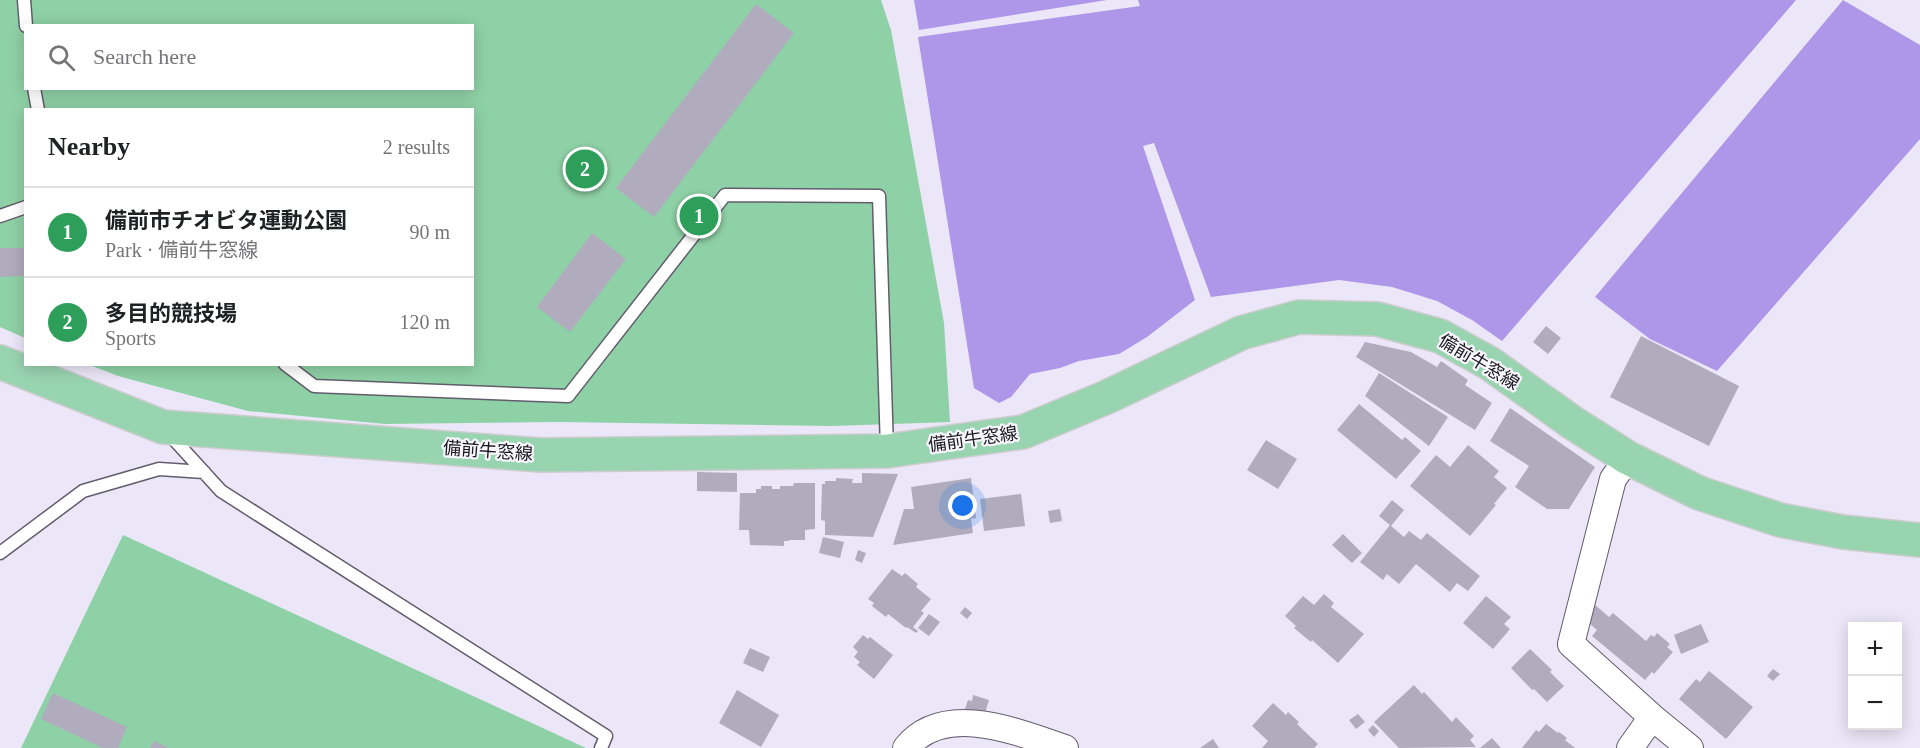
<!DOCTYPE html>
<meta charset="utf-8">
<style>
:root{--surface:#fff;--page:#f6f6f6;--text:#202124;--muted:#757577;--line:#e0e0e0;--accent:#db2777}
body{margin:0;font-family:"Times New Roman","Noto Sans JP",serif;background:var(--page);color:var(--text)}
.controls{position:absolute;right:18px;bottom:18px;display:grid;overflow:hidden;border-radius:0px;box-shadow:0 3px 15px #0003}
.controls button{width:54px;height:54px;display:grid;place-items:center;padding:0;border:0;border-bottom:2px solid var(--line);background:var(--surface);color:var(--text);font:30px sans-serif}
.you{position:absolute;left:963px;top:506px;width:21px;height:21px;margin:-15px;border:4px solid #fff;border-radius:50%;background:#1a73e8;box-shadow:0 0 0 9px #1a73e833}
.badge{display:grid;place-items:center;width:39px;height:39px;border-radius:50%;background:var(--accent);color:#fff;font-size:20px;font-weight:700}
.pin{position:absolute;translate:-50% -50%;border:3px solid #fff;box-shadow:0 2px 6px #0006}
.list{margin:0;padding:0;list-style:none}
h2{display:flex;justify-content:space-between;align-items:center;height:78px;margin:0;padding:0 24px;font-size:26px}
h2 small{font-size:20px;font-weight:400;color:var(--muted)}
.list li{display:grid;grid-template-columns:39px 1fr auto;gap:18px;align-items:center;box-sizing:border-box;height:90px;padding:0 24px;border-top:2px solid var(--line)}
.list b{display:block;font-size:22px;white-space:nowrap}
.list p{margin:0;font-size:20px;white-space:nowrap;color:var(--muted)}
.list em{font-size:20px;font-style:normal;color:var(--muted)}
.icon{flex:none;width:33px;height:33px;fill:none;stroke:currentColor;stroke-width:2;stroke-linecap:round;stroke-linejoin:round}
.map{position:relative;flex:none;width:1920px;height:748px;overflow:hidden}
.search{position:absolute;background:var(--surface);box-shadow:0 3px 15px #0003;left:24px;top:24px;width:450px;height:66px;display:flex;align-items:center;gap:15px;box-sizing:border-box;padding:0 21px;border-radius:0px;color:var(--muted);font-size:22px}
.panel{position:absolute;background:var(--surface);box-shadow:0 3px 15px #0003;left:24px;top:108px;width:450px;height:258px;border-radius:0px}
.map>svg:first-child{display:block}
.green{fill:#8fd1a6;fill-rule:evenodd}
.water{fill:#ae96e9}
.building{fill:#b0acbd}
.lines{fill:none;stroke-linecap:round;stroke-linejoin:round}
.service-casing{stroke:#615d6c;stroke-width:15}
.minor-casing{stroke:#615d6c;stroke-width:28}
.primary-casing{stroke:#cdccce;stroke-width:36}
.service{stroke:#fff;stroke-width:12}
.minor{stroke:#fff;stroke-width:26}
.primary{stroke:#99d4b1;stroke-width:33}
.labels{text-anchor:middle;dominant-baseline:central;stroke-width:4.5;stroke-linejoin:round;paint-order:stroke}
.street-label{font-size:18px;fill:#1a181e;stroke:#f7f6fd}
</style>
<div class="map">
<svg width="1920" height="748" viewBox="0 0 1920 748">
<rect width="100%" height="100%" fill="#ebe7f8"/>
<path class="green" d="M 0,0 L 881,0 L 891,30 L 944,323 L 950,422 L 832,426 L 559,422 L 385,424 L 248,411 L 118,376 L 90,365 L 472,364 L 472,110 L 26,110 L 25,338 L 0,327 ZM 26,26 L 472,26 L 472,88 L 26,88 Z
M 123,535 L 586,748 L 21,748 Z"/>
<path class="water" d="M 914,0 L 1107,0 L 919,30 Z
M 1138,0 L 1796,0 L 1502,341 L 1472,320 L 1437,301 L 1392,287 L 1339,280 L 1211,297 L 1154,143 L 1143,146 L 1195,300 L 1147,337 L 1119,354 L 1079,361 L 1060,368 L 1030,374 L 1011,397 L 999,403 L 974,388 L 918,37 L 1140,6 Z
M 1843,0 L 1920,45 L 1920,139 L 1717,371 L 1650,339 L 1595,297 Z"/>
<path class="building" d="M 756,4 L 794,33 L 654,217 L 616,188 Z
M 592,233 L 626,259 L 570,332 L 537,307 Z
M 0,248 L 25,248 L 25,276 L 0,277 Z
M 1546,326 L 1561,338 L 1548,354 L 1533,342 Z
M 1641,336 L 1739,386 L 1709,446 L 1610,397 Z
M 1365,342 L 1411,352 L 1437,367 L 1441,361 L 1468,380 L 1465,385 L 1492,403 L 1475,430 L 1356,357 Z
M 1379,373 L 1448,417 L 1429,446 L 1365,396 Z
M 1359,404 L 1402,440 L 1405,437 L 1421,451 L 1396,479 L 1337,430 Z
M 1510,408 L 1595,467 L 1569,509 L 1547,509 L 1515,487 L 1529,466 L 1490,441 Z
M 1266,440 L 1297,459 L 1278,489 L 1247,470 Z
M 1468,445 L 1499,471 L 1494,477 L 1507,488 L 1494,504 L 1496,505 L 1470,536 L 1410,486 L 1436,455 L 1450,467 Z
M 697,472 L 737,473 L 737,492 L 697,491 Z
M 862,473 L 898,474 L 873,537 L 825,535 L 825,521 L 821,520 L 822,484 L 825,484 L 825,481 L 836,481 L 836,478 L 853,479 L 852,483 L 862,483 Z
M 971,478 L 976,518 L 971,519 L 973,533 L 893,545 L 904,509 L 914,509 L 911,487 Z
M 794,483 L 815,483 L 815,529 L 805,530 L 805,540 L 789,540 L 789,541 L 784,541 L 784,546 L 750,545 L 749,530 L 739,530 L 740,493 L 756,493 L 756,489 L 761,489 L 761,486 L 772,486 L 772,489 L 780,489 L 780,486 L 793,486 Z
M 1021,494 L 1025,526 L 984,531 L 980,499 Z
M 1392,500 L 1404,510 L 1391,526 L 1379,516 Z
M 1060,509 L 1062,521 L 1050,523 L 1048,511 Z
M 1390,525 L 1404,537 L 1409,531 L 1421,540 L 1427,533 L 1480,576 L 1468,591 L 1457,583 L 1450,592 L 1416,564 L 1399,584 L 1387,574 L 1383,580 L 1360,562 Z
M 1343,534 L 1362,553 L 1352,563 L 1332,545 Z
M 823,537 L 844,542 L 840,558 L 819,553 Z
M 858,550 L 866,553 L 862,563 L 855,560 Z
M 892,569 L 902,576 L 905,573 L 918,584 L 916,587 L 931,599 L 921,611 L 924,613 L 913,627 L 918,631 L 916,633 L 907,627 L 906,628 L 888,614 L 886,617 L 872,606 L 874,603 L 868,599 Z
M 1324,594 L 1334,603 L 1331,607 L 1364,634 L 1338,663 L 1312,640 L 1311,642 L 1294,628 L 1296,626 L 1285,616 L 1303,596 L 1314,605 Z
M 1486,596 L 1511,617 L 1504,624 L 1510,629 L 1493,649 L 1463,623 Z
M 1594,604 L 1609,617 L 1613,613 L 1646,641 L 1651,635 L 1654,637 L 1657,633 L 1670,644 L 1667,647 L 1673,652 L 1654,674 L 1652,672 L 1645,680 L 1592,636 L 1597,630 L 1590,624 Z
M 965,607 L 972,613 L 967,619 L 960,613 Z
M 929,614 L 940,622 L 929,636 L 918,628 Z
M 1701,624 L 1709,642 L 1681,654 L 1674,635 Z
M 863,635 L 868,639 L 870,637 L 893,655 L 874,679 L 857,665 L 860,662 L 854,657 L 858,652 L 853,647 Z
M 750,648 L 770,657 L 763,672 L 743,663 Z
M 1530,649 L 1552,670 L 1550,672 L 1564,686 L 1547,702 L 1534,689 L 1532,690 L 1511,668 Z
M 1773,669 L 1780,674 L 1773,681 L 1767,676 Z
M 1709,671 L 1753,707 L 1726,739 L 1679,699 L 1696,679 L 1700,682 Z
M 1414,685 L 1422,694 L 1424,692 L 1452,722 L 1456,717 L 1474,736 L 1470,740 L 1476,747 L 1399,748 L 1374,722 Z
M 737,690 L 779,715 L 761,747 L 719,723 Z
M 53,693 L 127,727 L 118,748 L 103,748 L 41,719 Z
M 973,695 L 989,700 L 979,733 L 959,727 L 968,700 L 972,701 Z
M 1273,703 L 1286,715 L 1288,712 L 1299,722 L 1297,724 L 1318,744 L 1314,748 L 1262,748 L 1268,741 L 1252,726 Z
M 1358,714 L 1365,722 L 1356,729 L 1349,720 Z
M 1546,724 L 1558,733 L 1559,732 L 1567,738 L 1565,740 L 1575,748 L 1522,748 L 1536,730 L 1539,732 Z
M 1373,725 L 1379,731 L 1374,737 L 1368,730 Z
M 1492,738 L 1501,748 L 1480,748 Z
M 1213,739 L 1219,748 L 1200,748 Z
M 154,741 L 169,748 L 150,748 Z"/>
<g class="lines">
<g class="service-casing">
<path id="service" d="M 24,0 L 26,26
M 34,88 L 38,110
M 0,216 L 26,207
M 285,364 L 314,386 L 568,396 L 725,195 L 879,196 L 887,449
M 170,435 L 221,491 L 606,736 L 601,748
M 0,553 L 83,491 L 159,469 L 204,472"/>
</g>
<g class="minor-casing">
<path id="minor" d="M 1628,458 L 1613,479 L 1571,644 L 1652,717 L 1690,748
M 906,748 C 944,701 1017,732 1065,748
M 1630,748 L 1652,717"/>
</g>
<g class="primary-casing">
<path id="primary" d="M 0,362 L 163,427 L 540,455 L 887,451 L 1023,432 L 1107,397 L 1241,333 L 1299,317 L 1377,319 L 1440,336 L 1489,363 L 1573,423 L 1628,458 L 1699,493 L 1780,520 L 1843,532 L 1920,540"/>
</g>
<use href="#service" class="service"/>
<use href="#minor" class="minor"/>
<use href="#primary" class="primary"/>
</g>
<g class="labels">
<g class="street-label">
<text transform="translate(1479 362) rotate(31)">備前牛窓線</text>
<text transform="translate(973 439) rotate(-8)">備前牛窓線</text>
<text transform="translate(488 451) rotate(4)">備前牛窓線</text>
</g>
</g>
</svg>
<div class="controls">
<button>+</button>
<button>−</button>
</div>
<div class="you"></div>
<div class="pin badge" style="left:699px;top:216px;background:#2e9e5b">1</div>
<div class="pin badge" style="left:585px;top:169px;background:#2e9e5b">2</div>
<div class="search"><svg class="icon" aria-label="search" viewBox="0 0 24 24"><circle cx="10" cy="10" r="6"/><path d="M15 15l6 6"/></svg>Search here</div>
<section class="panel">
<h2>Nearby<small>2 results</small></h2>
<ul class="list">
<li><span class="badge" style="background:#2e9e5b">1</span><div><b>備前市チオビタ運動公園</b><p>Park · 備前牛窓線</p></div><em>90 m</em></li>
<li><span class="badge" style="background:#2e9e5b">2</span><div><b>多目的競技場</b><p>Sports</p></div><em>120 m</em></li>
</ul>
</section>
</div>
